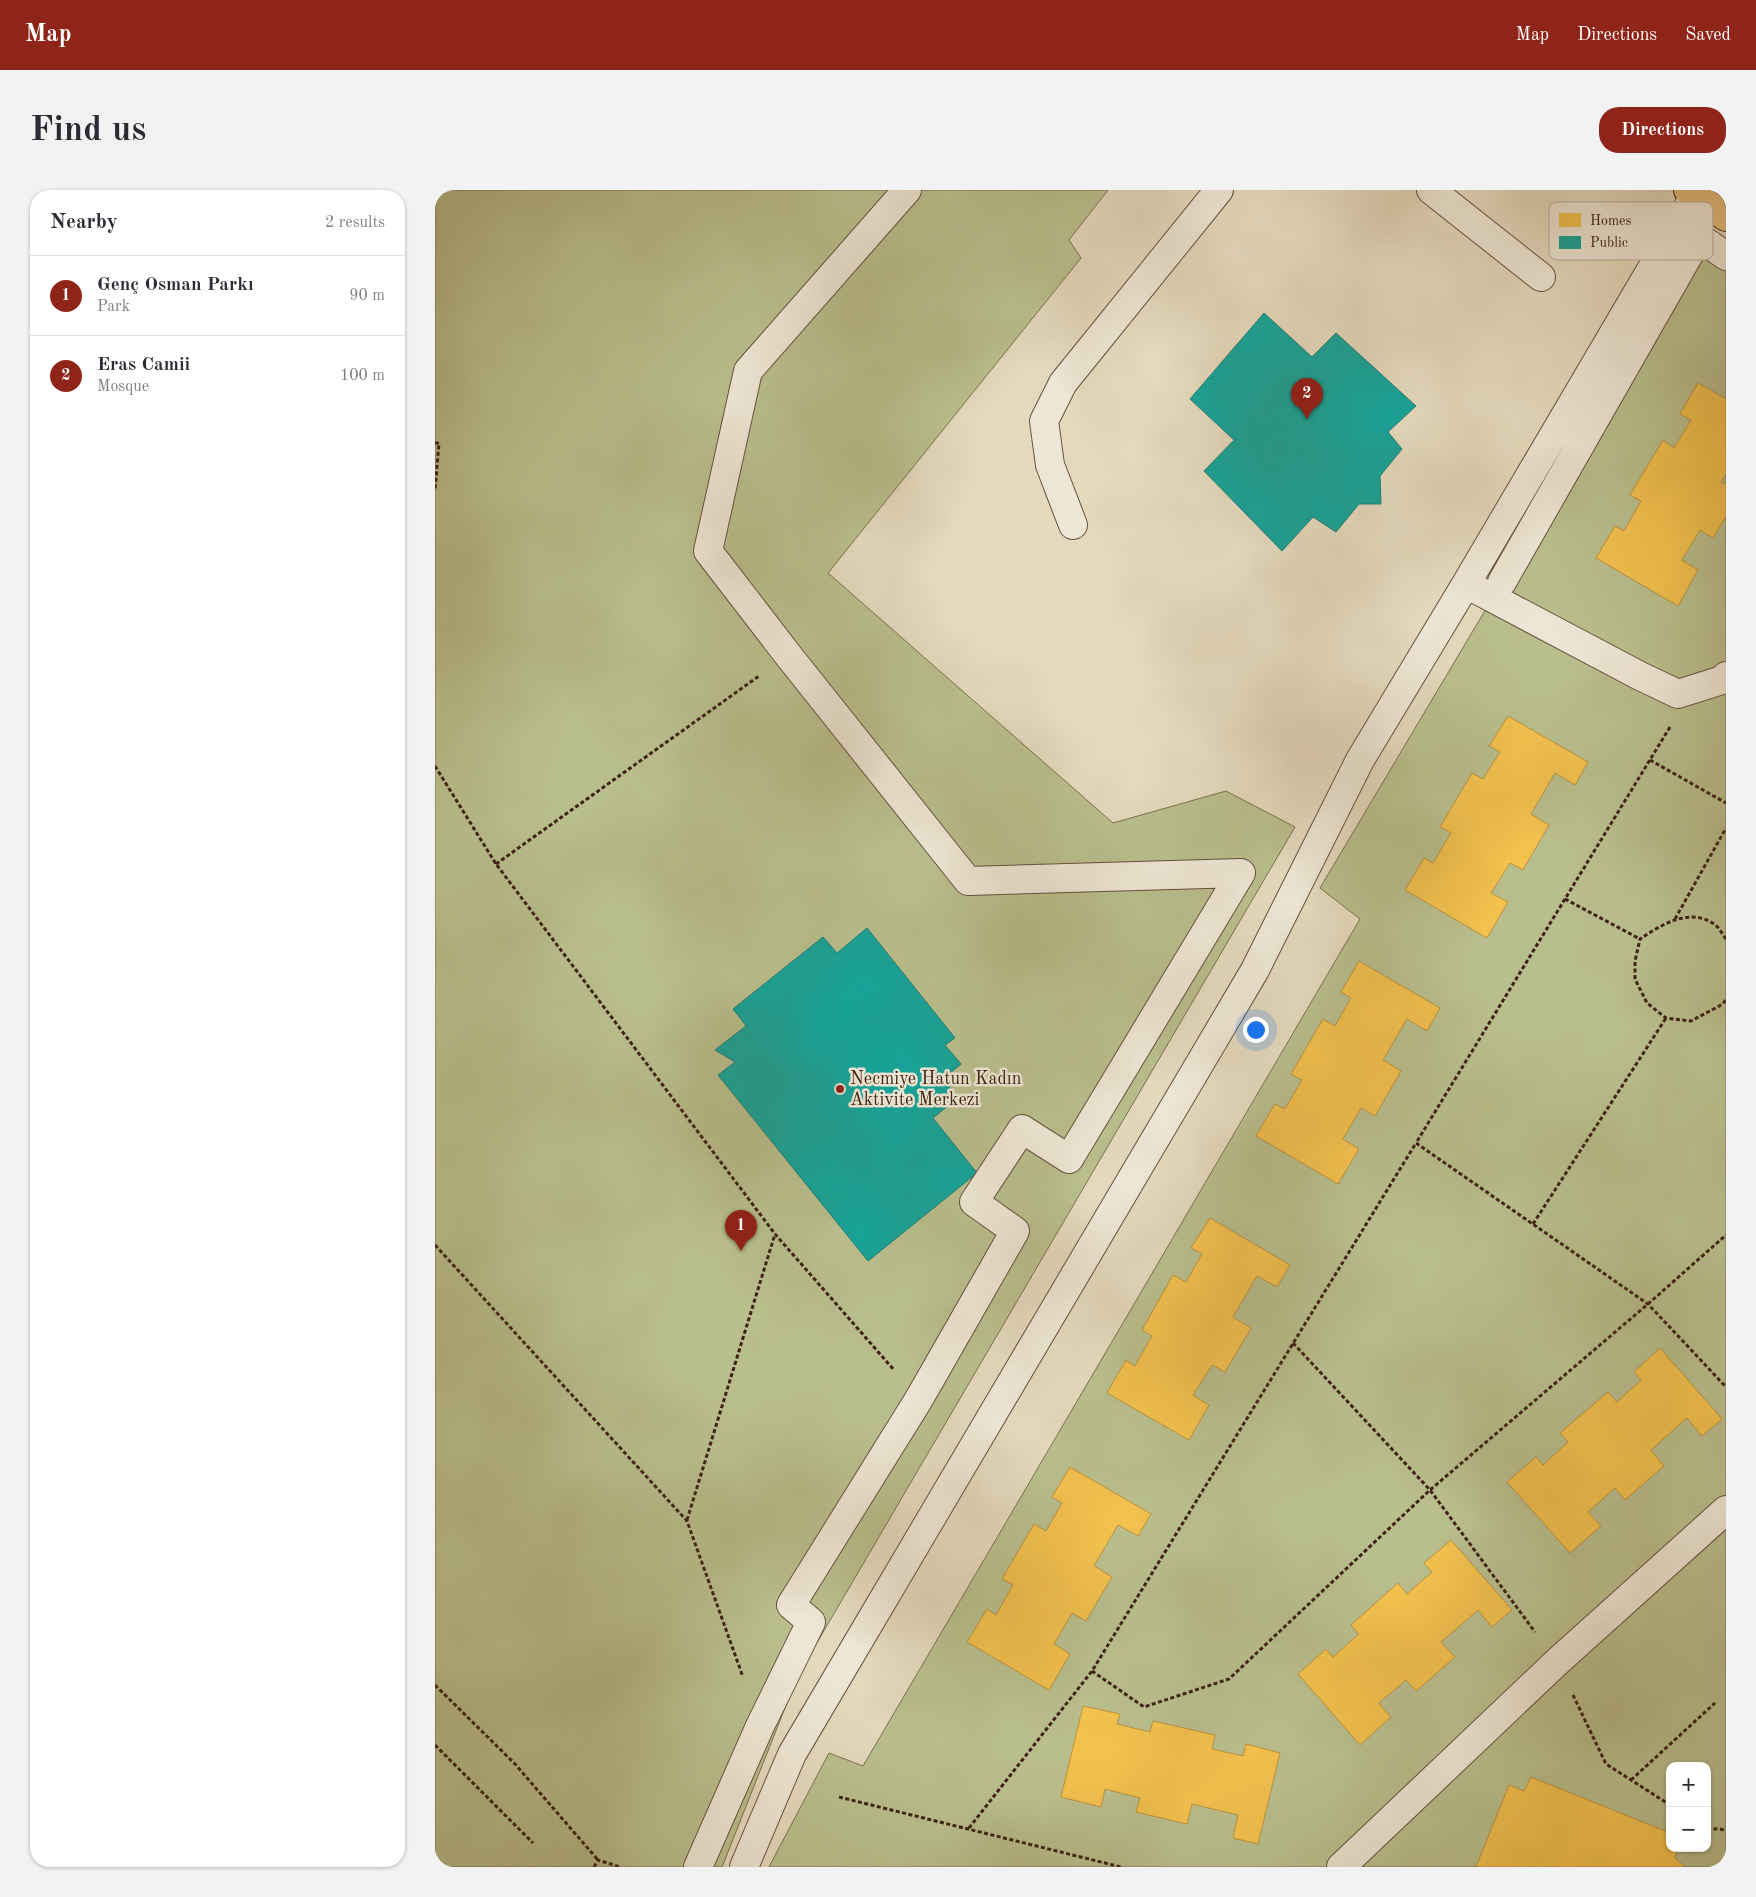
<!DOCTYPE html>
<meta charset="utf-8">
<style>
:root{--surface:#fff;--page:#f2f2f3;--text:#2b2b33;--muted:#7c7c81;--line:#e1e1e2;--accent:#8f2418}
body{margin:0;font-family:"Old Standard TT",serif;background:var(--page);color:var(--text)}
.controls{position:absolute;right:15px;bottom:15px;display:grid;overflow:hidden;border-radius:10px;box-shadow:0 1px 4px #0004}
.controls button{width:45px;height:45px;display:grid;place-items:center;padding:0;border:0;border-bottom:1px solid var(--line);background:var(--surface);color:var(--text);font:25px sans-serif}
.you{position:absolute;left:820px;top:839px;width:18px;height:18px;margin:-12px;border:4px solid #fff;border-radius:50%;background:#1a73e8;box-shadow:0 0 0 8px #1a73e833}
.badge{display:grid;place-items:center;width:32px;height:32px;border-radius:50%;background:var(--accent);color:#fff;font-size:16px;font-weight:700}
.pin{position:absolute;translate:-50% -41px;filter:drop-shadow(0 1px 2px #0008)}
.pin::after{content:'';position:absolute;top:26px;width:18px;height:15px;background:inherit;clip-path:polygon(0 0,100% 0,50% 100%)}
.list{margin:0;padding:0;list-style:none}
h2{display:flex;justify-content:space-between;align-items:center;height:65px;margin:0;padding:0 20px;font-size:21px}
h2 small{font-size:16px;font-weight:400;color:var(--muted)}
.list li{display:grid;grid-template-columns:32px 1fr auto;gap:15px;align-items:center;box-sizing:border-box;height:80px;padding:0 20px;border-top:1px solid var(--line)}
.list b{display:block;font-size:19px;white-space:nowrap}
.list p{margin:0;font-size:16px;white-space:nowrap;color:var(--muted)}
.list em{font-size:16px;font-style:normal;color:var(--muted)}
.map{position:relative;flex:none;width:1291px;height:1677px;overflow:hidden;border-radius:20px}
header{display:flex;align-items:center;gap:30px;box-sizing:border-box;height:70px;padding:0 25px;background:var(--accent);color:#fff}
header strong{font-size:24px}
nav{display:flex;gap:28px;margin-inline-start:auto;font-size:18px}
.intro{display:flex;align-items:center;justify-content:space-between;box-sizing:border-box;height:120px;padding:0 30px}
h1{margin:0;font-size:35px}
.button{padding:12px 22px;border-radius:20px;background:var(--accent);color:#fff;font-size:18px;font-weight:700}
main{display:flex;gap:30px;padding:0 30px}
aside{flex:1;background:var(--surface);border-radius:20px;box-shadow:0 1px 4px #0004}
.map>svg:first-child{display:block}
.green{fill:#b9be8d;stroke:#7b7050;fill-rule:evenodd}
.homes{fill:#f2c14e;stroke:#bc913d}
.public{fill:#17a398;stroke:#227c70}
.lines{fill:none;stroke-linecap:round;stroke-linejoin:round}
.minor-casing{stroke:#67503e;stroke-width:30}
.major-casing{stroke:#3d2214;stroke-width:30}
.path{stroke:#3d2214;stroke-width:3;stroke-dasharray:4 2.5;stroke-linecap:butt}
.minor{stroke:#ede6d4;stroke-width:28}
.major{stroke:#e2bc7e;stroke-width:28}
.poi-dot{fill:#8f2418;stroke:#ede6d4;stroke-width:2}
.labels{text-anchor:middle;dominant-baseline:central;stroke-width:5;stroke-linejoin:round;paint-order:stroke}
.poi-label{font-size:18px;fill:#3d2214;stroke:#ede6d4;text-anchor:start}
.key{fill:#ede6d4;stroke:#b8ab9a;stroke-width:1}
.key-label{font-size:14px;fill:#3d2214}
</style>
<header>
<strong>Map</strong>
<nav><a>Map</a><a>Directions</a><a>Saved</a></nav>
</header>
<div class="intro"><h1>Find us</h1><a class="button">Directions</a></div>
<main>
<aside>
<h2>Nearby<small>2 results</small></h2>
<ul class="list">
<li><span class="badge">1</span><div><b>Genç Osman Parkı</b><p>Park</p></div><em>90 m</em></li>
<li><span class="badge">2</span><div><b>Eras Camii</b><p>Mosque</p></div><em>100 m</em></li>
</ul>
</aside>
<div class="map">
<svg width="1291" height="1677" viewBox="0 0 1291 1677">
<rect width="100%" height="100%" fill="#e4d9bd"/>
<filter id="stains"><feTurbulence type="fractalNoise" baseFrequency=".004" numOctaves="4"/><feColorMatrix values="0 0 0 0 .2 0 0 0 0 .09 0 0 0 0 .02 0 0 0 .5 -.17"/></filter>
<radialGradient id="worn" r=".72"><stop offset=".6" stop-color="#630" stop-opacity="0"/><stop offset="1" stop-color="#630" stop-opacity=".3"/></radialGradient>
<path class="green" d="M 0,0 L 673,0 L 634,50 L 646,68 L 393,383 L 678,633 L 791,601 L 860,637 L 363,1485 L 287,1677 L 0,1677 Z
M 1264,47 L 1291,66 L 1291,1677 L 334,1677 L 394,1563 L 428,1576 L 925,729 L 885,698 L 1067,392 ZM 1235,1576 L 1272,1576 L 1272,1658 L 1235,1658 Z"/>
<path class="homes" d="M 1263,193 L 1291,209 L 1291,284 L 1286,292 L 1291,295 L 1291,326 L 1278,348 L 1265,340 L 1247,370 L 1263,380 L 1243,416 L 1161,368 L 1180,336 L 1189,341 L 1206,311 L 1195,305 L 1228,250 L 1239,258 L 1256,230 L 1245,224 Z
M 1073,526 L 1153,572 L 1140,595 L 1120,583 L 1096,624 L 1114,635 L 1088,680 L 1075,673 L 1056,703 L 1073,712 L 1052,748 L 970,700 L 989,668 L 998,673 L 1016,643 L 1005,637 L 1037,583 L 1048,589 L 1065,562 L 1054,556 Z
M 924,771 L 1005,818 L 992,841 L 972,829 L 948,870 L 966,881 L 940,926 L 926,918 L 908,949 L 924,959 L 903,994 L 821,946 L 840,914 L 850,919 L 867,890 L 856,884 L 888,829 L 900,836 L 916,808 L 906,802 Z
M 775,1028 L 855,1075 L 842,1097 L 822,1086 L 798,1127 L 816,1138 L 790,1182 L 777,1175 L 758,1205 L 774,1215 L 754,1250 L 672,1203 L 691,1170 L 700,1176 L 717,1146 L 707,1140 L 738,1085 L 751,1092 L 767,1064 L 756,1058 Z
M 1225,1158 L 1287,1229 L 1267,1246 L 1252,1228 L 1216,1260 L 1229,1276 L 1190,1310 L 1180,1298 L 1153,1322 L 1166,1336 L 1135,1363 L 1072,1292 L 1101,1267 L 1108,1275 L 1133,1252 L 1125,1243 L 1173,1202 L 1182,1212 L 1206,1190 L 1199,1182 Z
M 635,1277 L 716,1324 L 703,1346 L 683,1335 L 659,1376 L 677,1387 L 651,1431 L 637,1423 L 619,1454 L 635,1464 L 614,1500 L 532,1452 L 552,1419 L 561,1425 L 578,1395 L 567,1389 L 599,1334 L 611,1341 L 627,1313 L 617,1307 Z
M 1016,1350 L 1077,1420 L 1057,1437 L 1043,1420 L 1006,1452 L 1020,1467 L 981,1501 L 971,1490 L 944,1513 L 956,1527 L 925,1555 L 863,1484 L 891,1459 L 898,1467 L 924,1444 L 916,1435 L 963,1393 L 972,1404 L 997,1382 L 989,1373 Z
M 648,1516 L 685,1524 L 682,1534 L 715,1542 L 718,1531 L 780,1545 L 777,1559 L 808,1566 L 811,1554 L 845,1563 L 823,1654 L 798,1648 L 803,1625 L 757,1614 L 752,1634 L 701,1622 L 705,1608 L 670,1599 L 666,1617 L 626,1607 Z
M 1096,1587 L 1235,1643 L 1235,1658 L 1243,1658 L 1240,1668 L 1250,1677 L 1041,1677 L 1074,1595 L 1089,1601 Z"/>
<path class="public" d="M 829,123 L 877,167 L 901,143 L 981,216 L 953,242 L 967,259 L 945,286 L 946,314 L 924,314 L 901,342 L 878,327 L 847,361 L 769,281 L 799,250 L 755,209 Z
M 432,738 L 520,848 L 510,855 L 526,874 L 508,889 L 523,908 L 498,928 L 542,983 L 433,1071 L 283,885 L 300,872 L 280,860 L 311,836 L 298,819 L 388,747 L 402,763 Z"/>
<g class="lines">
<g class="minor-casing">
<path id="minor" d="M 996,0 L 1106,87
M 638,335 L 615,275 L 609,231 L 628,193 L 784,0
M 1067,392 L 1264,47 L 1291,66
M 1031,394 L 1205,486 L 1243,504 L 1287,490 L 1291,486
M 263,1677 L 325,1536 L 376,1432 L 356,1415 L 484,1209 L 580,1041 L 539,1012 L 587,939 L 634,969 L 806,683 L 533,691 L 353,465 L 273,361 L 313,181 L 472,0
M 309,1677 L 357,1564 L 820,780 L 925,570 L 1031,394 L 1260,5
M 906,1677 L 1122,1472 L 1291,1320"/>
</g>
<g class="major-casing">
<path id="major" d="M 1253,0 L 1291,27"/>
</g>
<path class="path" d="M 0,3 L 8,0
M 0,253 L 4,253 L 0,300
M 1235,537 L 981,953 L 1213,1114 L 1291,1197
M 1215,570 L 1291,613
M 0,576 L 61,674 L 340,1044 L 459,1180
M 61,674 L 324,486
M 1130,709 L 1205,749
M 1240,729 L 1291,638
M 1291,749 C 1287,744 1284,737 1279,734 C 1254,717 1226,735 1205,749 L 1200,771 L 1200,789 L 1212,813 L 1231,828 L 1256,831 L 1288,814 L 1291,809
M 1098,1034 L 1231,828
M 0,1055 L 252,1331 L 308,1487
M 858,1153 L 995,1300 L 1100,1442
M 252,1330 L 340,1044
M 657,1481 L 709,1517 L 794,1489 L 995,1300 L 1213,1114 L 1291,1045
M 0,1495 L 80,1574 L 163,1670
M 1138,1505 L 1171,1574 L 1235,1615
M 0,1555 L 98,1653
M 1196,1590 L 1280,1513
M 404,1607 L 686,1677
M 534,1638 L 657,1481 L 981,953
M 1272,1638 L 1291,1640
M 159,1677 L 163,1670 L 185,1677"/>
<use href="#minor" class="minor"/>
<use href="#major" class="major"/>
</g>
<circle class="poi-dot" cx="405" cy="899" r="5"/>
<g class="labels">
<g class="poi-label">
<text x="415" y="889">Necmiye Hatun Kadın<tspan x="415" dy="21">Aktivite Merkezi</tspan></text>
</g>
</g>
<rect x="1114" y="12" width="164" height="58" rx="8" class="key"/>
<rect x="1124" y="23" width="22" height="14" fill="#f2c14e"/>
<rect x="1124" y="46" width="22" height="13" fill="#17a398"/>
<g class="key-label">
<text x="1155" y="35">Homes</text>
<text x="1155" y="57">Public</text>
</g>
<rect width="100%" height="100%" filter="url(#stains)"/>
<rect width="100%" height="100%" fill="url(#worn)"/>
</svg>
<div class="controls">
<button>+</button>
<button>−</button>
</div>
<div class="you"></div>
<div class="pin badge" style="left:306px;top:1061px">1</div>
<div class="pin badge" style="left:872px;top:229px">2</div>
</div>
</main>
